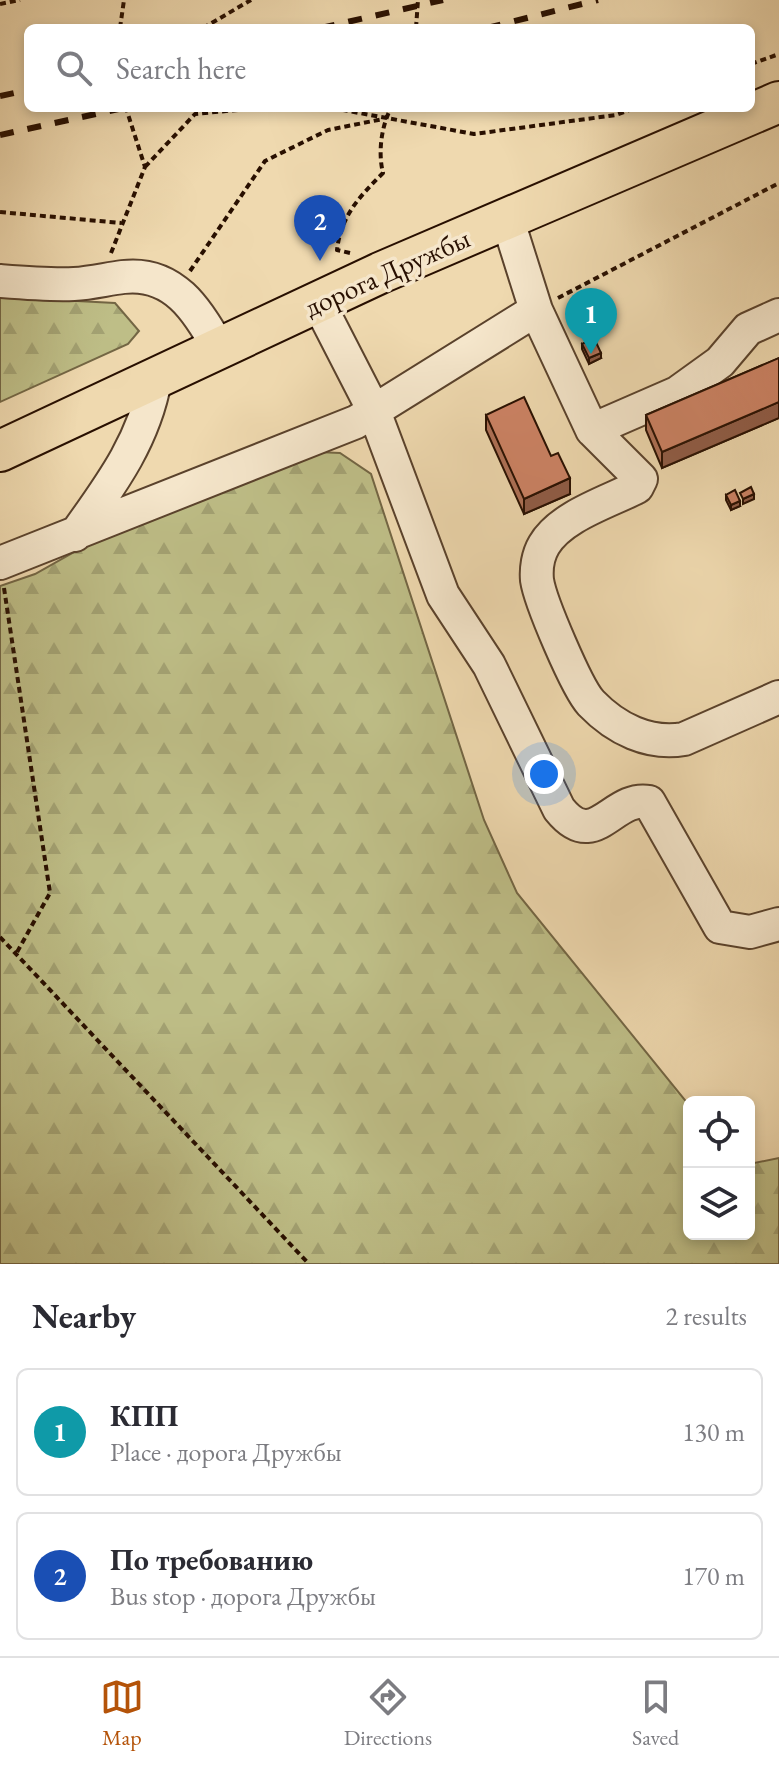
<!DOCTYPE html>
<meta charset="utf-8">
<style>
:root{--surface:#fff;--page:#f2f2f3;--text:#2b2b33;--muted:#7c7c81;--line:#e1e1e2;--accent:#b45309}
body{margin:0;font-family:"EB Garamond",serif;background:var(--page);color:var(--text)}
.controls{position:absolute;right:24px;bottom:24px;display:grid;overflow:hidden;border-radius:12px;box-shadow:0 4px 12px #0003}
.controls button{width:72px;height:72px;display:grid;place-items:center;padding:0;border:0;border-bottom:2px solid var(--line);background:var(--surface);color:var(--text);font:40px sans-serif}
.you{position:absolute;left:544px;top:774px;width:28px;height:28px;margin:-20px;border:6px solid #fff;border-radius:50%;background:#1a73e8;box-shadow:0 0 0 12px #1a73e833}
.badge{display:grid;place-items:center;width:52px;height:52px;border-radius:50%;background:var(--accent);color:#fff;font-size:26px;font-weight:700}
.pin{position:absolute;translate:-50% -66px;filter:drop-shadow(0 2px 4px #0008)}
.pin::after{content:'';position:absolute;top:42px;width:28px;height:24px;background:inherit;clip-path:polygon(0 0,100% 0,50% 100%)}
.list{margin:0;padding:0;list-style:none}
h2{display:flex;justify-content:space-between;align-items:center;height:104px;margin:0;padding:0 32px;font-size:34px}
h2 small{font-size:26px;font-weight:400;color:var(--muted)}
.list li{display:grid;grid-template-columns:52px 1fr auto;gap:24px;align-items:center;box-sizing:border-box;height:128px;margin:0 16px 16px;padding:0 16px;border:2px solid var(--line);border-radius:12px}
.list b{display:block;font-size:30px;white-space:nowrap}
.list p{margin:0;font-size:26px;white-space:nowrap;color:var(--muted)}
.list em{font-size:26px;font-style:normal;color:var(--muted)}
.icon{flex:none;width:44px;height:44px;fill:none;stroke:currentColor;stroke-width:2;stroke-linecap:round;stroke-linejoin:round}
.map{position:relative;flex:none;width:779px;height:1264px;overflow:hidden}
.search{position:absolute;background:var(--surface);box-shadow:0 4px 12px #0003;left:24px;right:24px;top:24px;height:88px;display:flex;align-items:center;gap:20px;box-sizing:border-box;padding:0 28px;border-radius:12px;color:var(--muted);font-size:30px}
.sheet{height:392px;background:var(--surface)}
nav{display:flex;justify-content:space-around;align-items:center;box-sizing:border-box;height:112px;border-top:2px solid var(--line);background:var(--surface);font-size:22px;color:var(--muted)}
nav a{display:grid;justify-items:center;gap:4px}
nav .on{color:var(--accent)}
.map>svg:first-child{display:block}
.forest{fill:url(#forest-firs);stroke:#736644;stroke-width:2}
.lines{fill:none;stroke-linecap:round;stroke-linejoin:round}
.minor-casing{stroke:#5a422c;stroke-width:36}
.major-casing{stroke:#280f00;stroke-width:44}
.path{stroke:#280f00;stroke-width:4;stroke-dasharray:6 4;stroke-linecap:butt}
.minor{stroke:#f5e6cb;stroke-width:32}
.major{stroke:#efd9af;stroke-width:40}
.rail{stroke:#280f00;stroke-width:6;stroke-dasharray:14 14;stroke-linecap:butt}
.wall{fill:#b07157;stroke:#280f00;stroke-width:2}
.shaded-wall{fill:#905c47;stroke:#280f00;stroke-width:2}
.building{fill:#cd8365;stroke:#280f00;stroke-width:2}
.labels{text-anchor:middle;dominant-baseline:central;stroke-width:7;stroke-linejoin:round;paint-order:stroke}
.street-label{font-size:28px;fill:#280f00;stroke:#f5e6cb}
</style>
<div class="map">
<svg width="779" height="1264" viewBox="0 0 779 1264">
<defs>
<pattern id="forest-firs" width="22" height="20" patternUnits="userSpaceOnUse" patternTransform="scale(2)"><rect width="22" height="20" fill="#bebe87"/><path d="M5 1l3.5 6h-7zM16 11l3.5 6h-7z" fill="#a3a273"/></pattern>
</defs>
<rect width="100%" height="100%" fill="#efd9af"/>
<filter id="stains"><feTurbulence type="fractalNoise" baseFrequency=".0025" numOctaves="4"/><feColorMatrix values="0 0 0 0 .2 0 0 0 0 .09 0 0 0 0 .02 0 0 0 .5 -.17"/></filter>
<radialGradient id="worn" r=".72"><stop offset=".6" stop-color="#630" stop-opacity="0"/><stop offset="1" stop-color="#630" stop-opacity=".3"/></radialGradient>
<path class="forest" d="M 0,297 L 115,303 L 139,331 L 128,344 L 0,402 Z
M 295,451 L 340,453 L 371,474 L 484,820 L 517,893 L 689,1105 L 689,1234 L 749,1234 L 749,1164 L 779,1158 L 779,1264 L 0,1264 L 0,586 L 35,574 L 147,511 Z"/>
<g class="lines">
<g class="minor-casing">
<path id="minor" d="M 507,218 L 536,310 L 592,430 L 641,479 L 637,487 C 608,502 561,516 544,545 C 538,555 536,569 537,580 C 540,601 577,688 591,703 C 616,729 649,745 684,739 L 779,697
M 0,281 C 25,283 49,285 74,284 C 91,283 107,279 123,277 C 173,271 198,310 219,349
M 318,302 L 374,411 L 443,595 L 489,665 L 559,809 C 595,854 612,795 649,802 L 720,927 L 750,932 L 779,924
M 592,430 L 677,393 L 720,362 L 748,329 L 779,315
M 75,535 C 110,486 144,441 155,380
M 0,563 L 356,422 L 536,310"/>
</g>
<g class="major-casing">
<path id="major" d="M 0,451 L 380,273 L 779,102"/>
</g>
<path class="path" d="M 0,4 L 20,0
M 120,28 L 124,0
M 203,28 L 251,0
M 416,28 L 418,0
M 751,64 L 779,54
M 332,108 L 474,134 L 616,115 L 635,108
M 145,167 L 195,114 L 258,108
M 0,212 L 121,223
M 111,253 L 145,167 L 126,108
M 350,253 L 337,250 C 341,216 359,197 383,173 C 378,153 381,127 391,108
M 190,271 L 265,161 L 328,130 L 383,119
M 558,298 L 779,183
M 4,588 L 50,893 L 16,954
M 0,937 L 309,1264"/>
<use href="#minor" class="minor"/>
<use href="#major" class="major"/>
<path class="rail" d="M 321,28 L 443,0
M 487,28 L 598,0
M 0,96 L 28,90
M 0,135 L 123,108"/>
</g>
<path class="wall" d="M 582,344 L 601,358 L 589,364 L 582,349 Z
M 779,358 L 779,418 L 662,468 L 646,430 L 646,415 Z
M 486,415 L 551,456 L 570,494 L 524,514 L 486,430 Z
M 726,495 L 740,506 L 731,510 L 726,500 Z"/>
<path class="shaded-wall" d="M 601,353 L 601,358 L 589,364 L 589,358 Z
M 779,402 L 779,418 L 662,468 L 662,452 Z
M 570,478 L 570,494 L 524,514 L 524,499 Z
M 754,494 L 754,499 L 743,504 L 743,499 Z
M 740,501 L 740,506 L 731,510 L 731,505 Z"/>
<path class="building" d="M 594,338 L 601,353 L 589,358 L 582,344 Z
M 779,358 L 779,402 L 662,452 L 646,415 Z
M 524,397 L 551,456 L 558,453 L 570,478 L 524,499 L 486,415 Z
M 751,487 L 754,494 L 743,499 L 740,493 Z
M 735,490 L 740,501 L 731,505 L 726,495 Z"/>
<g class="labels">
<g class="street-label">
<text transform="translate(387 272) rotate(-24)">дорога Дружбы</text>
</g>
</g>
<rect width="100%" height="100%" filter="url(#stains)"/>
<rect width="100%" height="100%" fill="url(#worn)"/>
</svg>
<div class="controls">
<button><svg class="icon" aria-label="locate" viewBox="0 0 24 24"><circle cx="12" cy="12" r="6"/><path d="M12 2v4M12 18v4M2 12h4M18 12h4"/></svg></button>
<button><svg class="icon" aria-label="layers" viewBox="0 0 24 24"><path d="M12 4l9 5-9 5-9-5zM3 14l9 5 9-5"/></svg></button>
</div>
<div class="you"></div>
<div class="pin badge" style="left:591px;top:354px;background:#0f9aa8">1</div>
<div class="pin badge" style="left:320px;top:261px;background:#1a4fb4">2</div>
<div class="search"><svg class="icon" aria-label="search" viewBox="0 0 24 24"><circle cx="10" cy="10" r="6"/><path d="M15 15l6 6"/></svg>Search here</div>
</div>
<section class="sheet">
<h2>Nearby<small>2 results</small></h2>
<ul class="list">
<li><span class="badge" style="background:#0f9aa8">1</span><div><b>КПП</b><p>Place · дорога Дружбы</p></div><em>130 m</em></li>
<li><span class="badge" style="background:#1a4fb4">2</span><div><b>По требованию</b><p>Bus stop · дорога Дружбы</p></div><em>170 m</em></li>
</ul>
</section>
<nav>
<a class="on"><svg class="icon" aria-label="map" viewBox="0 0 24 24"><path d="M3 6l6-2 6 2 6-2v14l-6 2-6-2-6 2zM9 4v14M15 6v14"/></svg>Map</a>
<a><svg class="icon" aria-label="directions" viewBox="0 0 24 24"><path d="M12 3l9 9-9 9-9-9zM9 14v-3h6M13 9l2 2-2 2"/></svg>Directions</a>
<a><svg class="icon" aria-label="saved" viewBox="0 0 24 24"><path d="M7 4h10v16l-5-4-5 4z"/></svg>Saved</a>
</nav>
